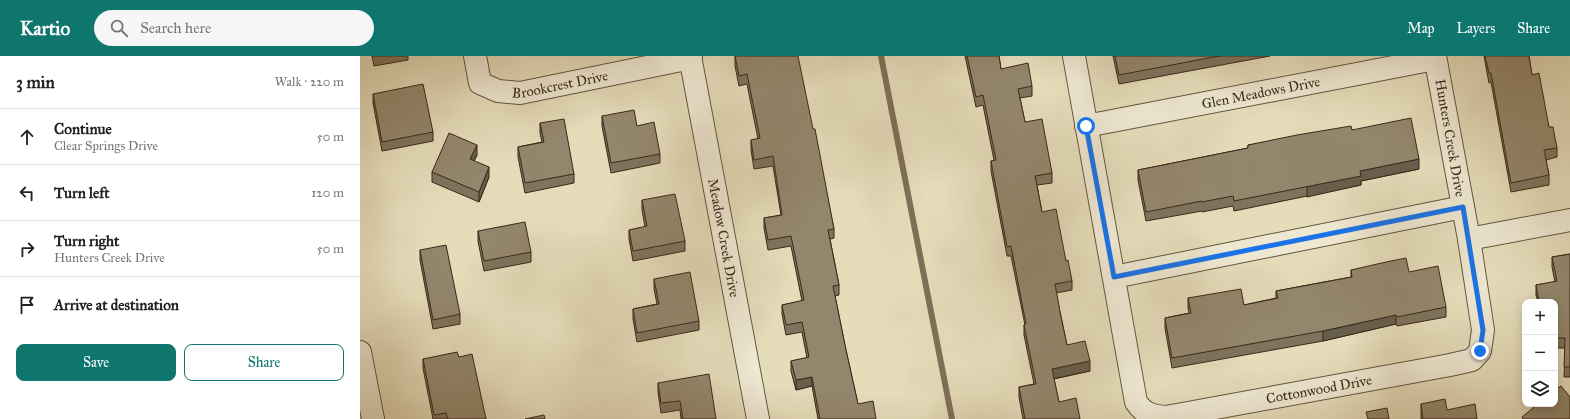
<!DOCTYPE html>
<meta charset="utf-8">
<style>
:root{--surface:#fff;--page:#f6f6f6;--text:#222;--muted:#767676;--line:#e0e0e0;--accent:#0f766e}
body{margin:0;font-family:"IM FELL Great Primer",serif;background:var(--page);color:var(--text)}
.controls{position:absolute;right:12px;bottom:12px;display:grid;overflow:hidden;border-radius:8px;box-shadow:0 2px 10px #0003}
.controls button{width:36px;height:36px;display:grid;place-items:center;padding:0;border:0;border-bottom:1px solid var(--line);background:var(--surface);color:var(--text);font:20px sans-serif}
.stop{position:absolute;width:12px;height:12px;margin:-9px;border:3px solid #1a73e8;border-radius:50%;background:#fff}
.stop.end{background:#1a73e8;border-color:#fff;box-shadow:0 1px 4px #0008}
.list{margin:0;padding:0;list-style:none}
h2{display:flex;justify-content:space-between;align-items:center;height:52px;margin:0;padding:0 16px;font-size:17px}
h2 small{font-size:13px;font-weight:400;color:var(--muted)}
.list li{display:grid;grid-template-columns:26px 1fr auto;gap:12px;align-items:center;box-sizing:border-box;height:56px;padding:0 16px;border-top:1px solid var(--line)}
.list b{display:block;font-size:15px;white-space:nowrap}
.list p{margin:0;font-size:13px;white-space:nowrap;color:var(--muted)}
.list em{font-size:13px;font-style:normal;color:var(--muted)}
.actions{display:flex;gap:8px;padding:12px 16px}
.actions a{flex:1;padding:9px 0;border:1px solid var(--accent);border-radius:8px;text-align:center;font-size:14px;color:var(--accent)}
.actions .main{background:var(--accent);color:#fff}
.icon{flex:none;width:22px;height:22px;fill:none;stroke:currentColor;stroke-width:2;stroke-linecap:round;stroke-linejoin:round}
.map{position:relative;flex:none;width:1210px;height:363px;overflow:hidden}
header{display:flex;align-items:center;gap:24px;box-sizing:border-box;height:56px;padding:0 20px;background:var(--accent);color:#fff}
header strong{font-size:19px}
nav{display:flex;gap:22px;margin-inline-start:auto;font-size:14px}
.search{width:280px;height:36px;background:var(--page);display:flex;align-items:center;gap:10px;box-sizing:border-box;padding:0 14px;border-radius:22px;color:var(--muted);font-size:15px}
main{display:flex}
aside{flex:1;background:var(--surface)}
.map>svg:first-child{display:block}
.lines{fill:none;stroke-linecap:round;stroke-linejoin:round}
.stream{stroke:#7e7058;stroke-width:6}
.minor-casing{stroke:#655640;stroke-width:24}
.minor{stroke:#eee8d2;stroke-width:22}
.wall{fill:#7e735d;stroke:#3a2918}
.shaded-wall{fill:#675e4c;stroke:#3a2918}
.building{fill:#93866c;stroke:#3a2918}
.route{stroke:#1a73e8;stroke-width:5}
.labels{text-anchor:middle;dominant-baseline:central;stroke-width:4;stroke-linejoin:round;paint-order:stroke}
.street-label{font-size:14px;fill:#3a2918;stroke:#eee8d2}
</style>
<header>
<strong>Kartio</strong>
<div class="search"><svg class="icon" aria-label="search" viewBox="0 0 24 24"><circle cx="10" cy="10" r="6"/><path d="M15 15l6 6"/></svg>Search here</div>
<nav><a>Map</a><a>Layers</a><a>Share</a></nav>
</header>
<main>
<aside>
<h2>3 min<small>Walk · 220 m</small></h2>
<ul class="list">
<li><svg class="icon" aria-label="ahead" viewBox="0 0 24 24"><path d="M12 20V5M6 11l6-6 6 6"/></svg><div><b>Continue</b><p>Clear Springs Drive</p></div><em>50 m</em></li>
<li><svg class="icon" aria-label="left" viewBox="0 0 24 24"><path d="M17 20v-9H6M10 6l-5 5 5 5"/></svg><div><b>Turn left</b></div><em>120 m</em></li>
<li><svg class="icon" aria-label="right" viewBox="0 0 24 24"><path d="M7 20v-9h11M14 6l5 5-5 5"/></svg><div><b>Turn right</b><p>Hunters Creek Drive</p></div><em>50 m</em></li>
<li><svg class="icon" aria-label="arrive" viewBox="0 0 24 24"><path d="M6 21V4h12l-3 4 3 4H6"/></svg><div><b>Arrive at destination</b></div></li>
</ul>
<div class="actions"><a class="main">Save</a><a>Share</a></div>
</aside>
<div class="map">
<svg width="1210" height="363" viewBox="0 0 1210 363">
<rect width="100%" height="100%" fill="#e5dcba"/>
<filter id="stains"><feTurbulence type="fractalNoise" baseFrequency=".005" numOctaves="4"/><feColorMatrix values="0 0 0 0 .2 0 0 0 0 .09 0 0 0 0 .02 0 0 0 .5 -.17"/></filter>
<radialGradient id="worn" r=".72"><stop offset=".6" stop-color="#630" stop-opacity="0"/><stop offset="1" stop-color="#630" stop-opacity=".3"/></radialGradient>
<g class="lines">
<path class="stream" d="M 521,0 L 592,363"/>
<g class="minor-casing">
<g id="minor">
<path id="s1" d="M 115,0 L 120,27 L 138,35 L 160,37 L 331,2"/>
<path id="s2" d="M 330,0 L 398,363"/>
<path id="s3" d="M 714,0 L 776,346 C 784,358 792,360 806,361 L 1090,309 L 1112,304 L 1120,295 L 1123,274 L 1109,183 L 1075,0"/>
<path id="s4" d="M 726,70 L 1075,3"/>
<path d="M 1109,183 L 1210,164"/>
<path d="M 754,221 L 1103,151"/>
<path d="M 0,296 L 13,363"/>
</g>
</g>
<use href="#minor" class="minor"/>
</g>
<path class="wall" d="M 12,0 L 48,0 L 48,4 L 14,10 Z
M 375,0 L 453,73 L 474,173 L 474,182 L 470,183 L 479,229 L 479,239 L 475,240 L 486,294 L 498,348 L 516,363 L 458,363 L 452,330 L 436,334 L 431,315 L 431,305 L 447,302 L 442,276 L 426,279 L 422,258 L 422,249 L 442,245 L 431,190 L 408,194 L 404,172 L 404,162 L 421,159 L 413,110 L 394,113 L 391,94 L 391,84 L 398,83 L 387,28 L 379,30 L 375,10 Z
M 605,0 L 639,0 L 641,13 L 672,30 L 672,40 L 660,42 L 665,66 L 692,117 L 692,127 L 677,129 L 682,156 L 706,205 L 712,225 L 712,234 L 696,237 L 707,289 L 730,315 L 694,323 L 699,346 L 720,363 L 663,363 L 659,341 L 659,331 L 674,328 L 664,279 L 664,269 L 665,269 L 651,200 L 647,200 L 642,173 L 631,115 L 631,105 L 634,104 L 623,49 L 616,51 Z
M 753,0 L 910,0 L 759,28 Z
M 1124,0 L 1169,0 L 1172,19 L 1189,71 L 1197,92 L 1197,101 L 1186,104 L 1189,119 L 1189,129 L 1151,136 L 1131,26 L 1129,27 Z
M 13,38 L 73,76 L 73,85 L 22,95 L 13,47 Z
M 242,60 L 277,70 L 300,98 L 300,107 L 251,117 L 242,70 Z
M 180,67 L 214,118 L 214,127 L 165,137 L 158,101 L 158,91 L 182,86 L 180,77 Z
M 992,74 L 1059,113 L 1001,125 L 1001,129 L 874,155 L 873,150 L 842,156 L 842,155 L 786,165 L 778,124 L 778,114 L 888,92 L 888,89 Z
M 117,99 L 114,105 L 129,121 L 119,146 L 72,126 L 72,116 Z
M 282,144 L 325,185 L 325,195 L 273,205 L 269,183 L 269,174 L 285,171 L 282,154 Z
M 118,175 L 171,196 L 171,206 L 124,215 L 118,185 Z
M 60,194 L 100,258 L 100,268 L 73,273 L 60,204 Z
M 1210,198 L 1210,321 L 1204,321 L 1205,292 L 1195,292 L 1195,246 L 1178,246 L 1176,239 L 1176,229 L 1195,226 L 1192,211 L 1192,201 Z
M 991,214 L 1049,216 L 1086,251 L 1086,261 L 1037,270 L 1036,268 L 963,285 L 812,312 L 805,272 L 805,262 L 829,257 L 828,252 L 828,242 L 884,249 L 916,242 L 916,235 L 991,221 Z
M 294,223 L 339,265 L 339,274 L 277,286 L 273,263 L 273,253 L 297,248 L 294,233 Z
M 99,301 L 126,363 L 73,363 L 63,312 L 63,303 Z
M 298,327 L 356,363 L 321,363 L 320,354 L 301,357 L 298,336 Z
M 1061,348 L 1087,354 L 1117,363 L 1061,363 Z"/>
<path class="shaded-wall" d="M 117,89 L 117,99 L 110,113 L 110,103 Z
M 1059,103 L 1059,113 L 1001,125 L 1001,129 L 947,141 L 947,131 L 1000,115 Z
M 129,111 L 129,121 L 119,146 L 119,136 Z
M 1036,259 L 1036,268 L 963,285 L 963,275 Z
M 730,305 L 730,315 L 692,323 L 692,313 Z
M 452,321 L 452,330 L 436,334 L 436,324 Z"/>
<path class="building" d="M 375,0 L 438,0 L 453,73 L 455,73 L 474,173 L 468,174 L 479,229 L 473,230 L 486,294 L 498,348 L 513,345 L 516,363 L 460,363 L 452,321 L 436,324 L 431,305 L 449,301 L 442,266 L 426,269 L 422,249 L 444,244 L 431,180 L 408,184 L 404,162 L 422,159 L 413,100 L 394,104 L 391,84 L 400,82 L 387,18 L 379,20 Z
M 607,0 L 639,0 L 641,13 L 668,7 L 672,30 L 658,33 L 665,66 L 682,63 L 692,117 L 675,120 L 682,156 L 696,153 L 706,205 L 708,204 L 712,225 L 695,228 L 701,261 L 707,289 L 725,285 L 730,305 L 692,313 L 699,346 L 716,342 L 720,363 L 665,363 L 659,331 L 676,328 L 664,269 L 666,268 L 651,190 L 647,191 L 642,164 L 631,105 L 636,104 L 623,39 L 616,41 Z
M 755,0 L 859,0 L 759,19 Z
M 1125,0 L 1169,0 L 1172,19 L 1179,17 L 1189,71 L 1193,71 L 1197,92 L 1184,94 L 1189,119 L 1151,127 L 1131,17 L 1129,17 Z
M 63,28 L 73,76 L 22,86 L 13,38 Z
M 274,54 L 277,70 L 294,66 L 300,98 L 251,107 L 242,60 Z
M 1051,62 L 1059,103 L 1000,115 L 1001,120 L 874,145 L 873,140 L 842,146 L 842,145 L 786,156 L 778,114 L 888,92 L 888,89 L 937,79 L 991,70 L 992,74 Z
M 204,63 L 214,118 L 165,127 L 158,91 L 184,86 L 180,67 Z
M 89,77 L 117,89 L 110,103 L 129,111 L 119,136 L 72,116 Z
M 315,138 L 325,185 L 273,195 L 269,174 L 287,170 L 282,144 Z
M 165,166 L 171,196 L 124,205 L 118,175 Z
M 86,189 L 100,258 L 73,264 L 60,194 Z
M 1210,198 L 1210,311 L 1204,311 L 1205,282 L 1195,282 L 1195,246 L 1179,246 L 1176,229 L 1197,225 L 1192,201 Z
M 1046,202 L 1049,216 L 1078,210 L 1086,251 L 1037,261 L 1036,259 L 963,275 L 812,302 L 805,262 L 831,257 L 828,242 L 881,233 L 884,249 L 918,242 L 916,235 L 992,221 L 991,214 L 1026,206 Z
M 330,216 L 339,265 L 277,277 L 273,253 L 299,248 L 294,223 Z
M 97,296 L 99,301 L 112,298 L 126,363 L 88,363 L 86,357 L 74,359 L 63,303 Z
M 349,318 L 356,363 L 323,363 L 320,345 L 301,347 L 298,327 Z
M 1201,330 L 1210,341 L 1210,363 L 1163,363 L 1162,361 L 1178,348 L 1195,348 L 1195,334 Z
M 1085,343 L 1087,354 L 1115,348 L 1117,363 L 1063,363 L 1061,348 Z
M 1027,352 L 1029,363 L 1008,363 L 1006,356 Z
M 184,359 L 185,363 L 165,363 Z"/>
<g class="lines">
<path class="route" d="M 726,70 L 754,221 L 1103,151 L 1123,274 L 1120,295"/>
</g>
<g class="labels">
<g class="street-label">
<text stroke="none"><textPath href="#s1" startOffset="110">Brookcrest Drive</textPath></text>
<text stroke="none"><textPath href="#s4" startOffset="178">Glen Meadows Drive</textPath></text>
<text transform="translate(1090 82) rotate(80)">Hunters Creek Drive</text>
<text stroke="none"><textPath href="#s2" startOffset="185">Meadow Creek Drive</textPath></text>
<text stroke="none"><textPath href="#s3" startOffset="542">Cottonwood Drive</textPath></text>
</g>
</g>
<rect width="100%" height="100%" filter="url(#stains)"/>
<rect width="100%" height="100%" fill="url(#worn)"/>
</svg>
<div class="controls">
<button>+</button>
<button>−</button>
<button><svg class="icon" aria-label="layers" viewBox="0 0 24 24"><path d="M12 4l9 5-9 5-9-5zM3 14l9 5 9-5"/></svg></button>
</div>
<div class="stop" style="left:726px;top:70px"></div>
<div class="stop end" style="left:1120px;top:295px"></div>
</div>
</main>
